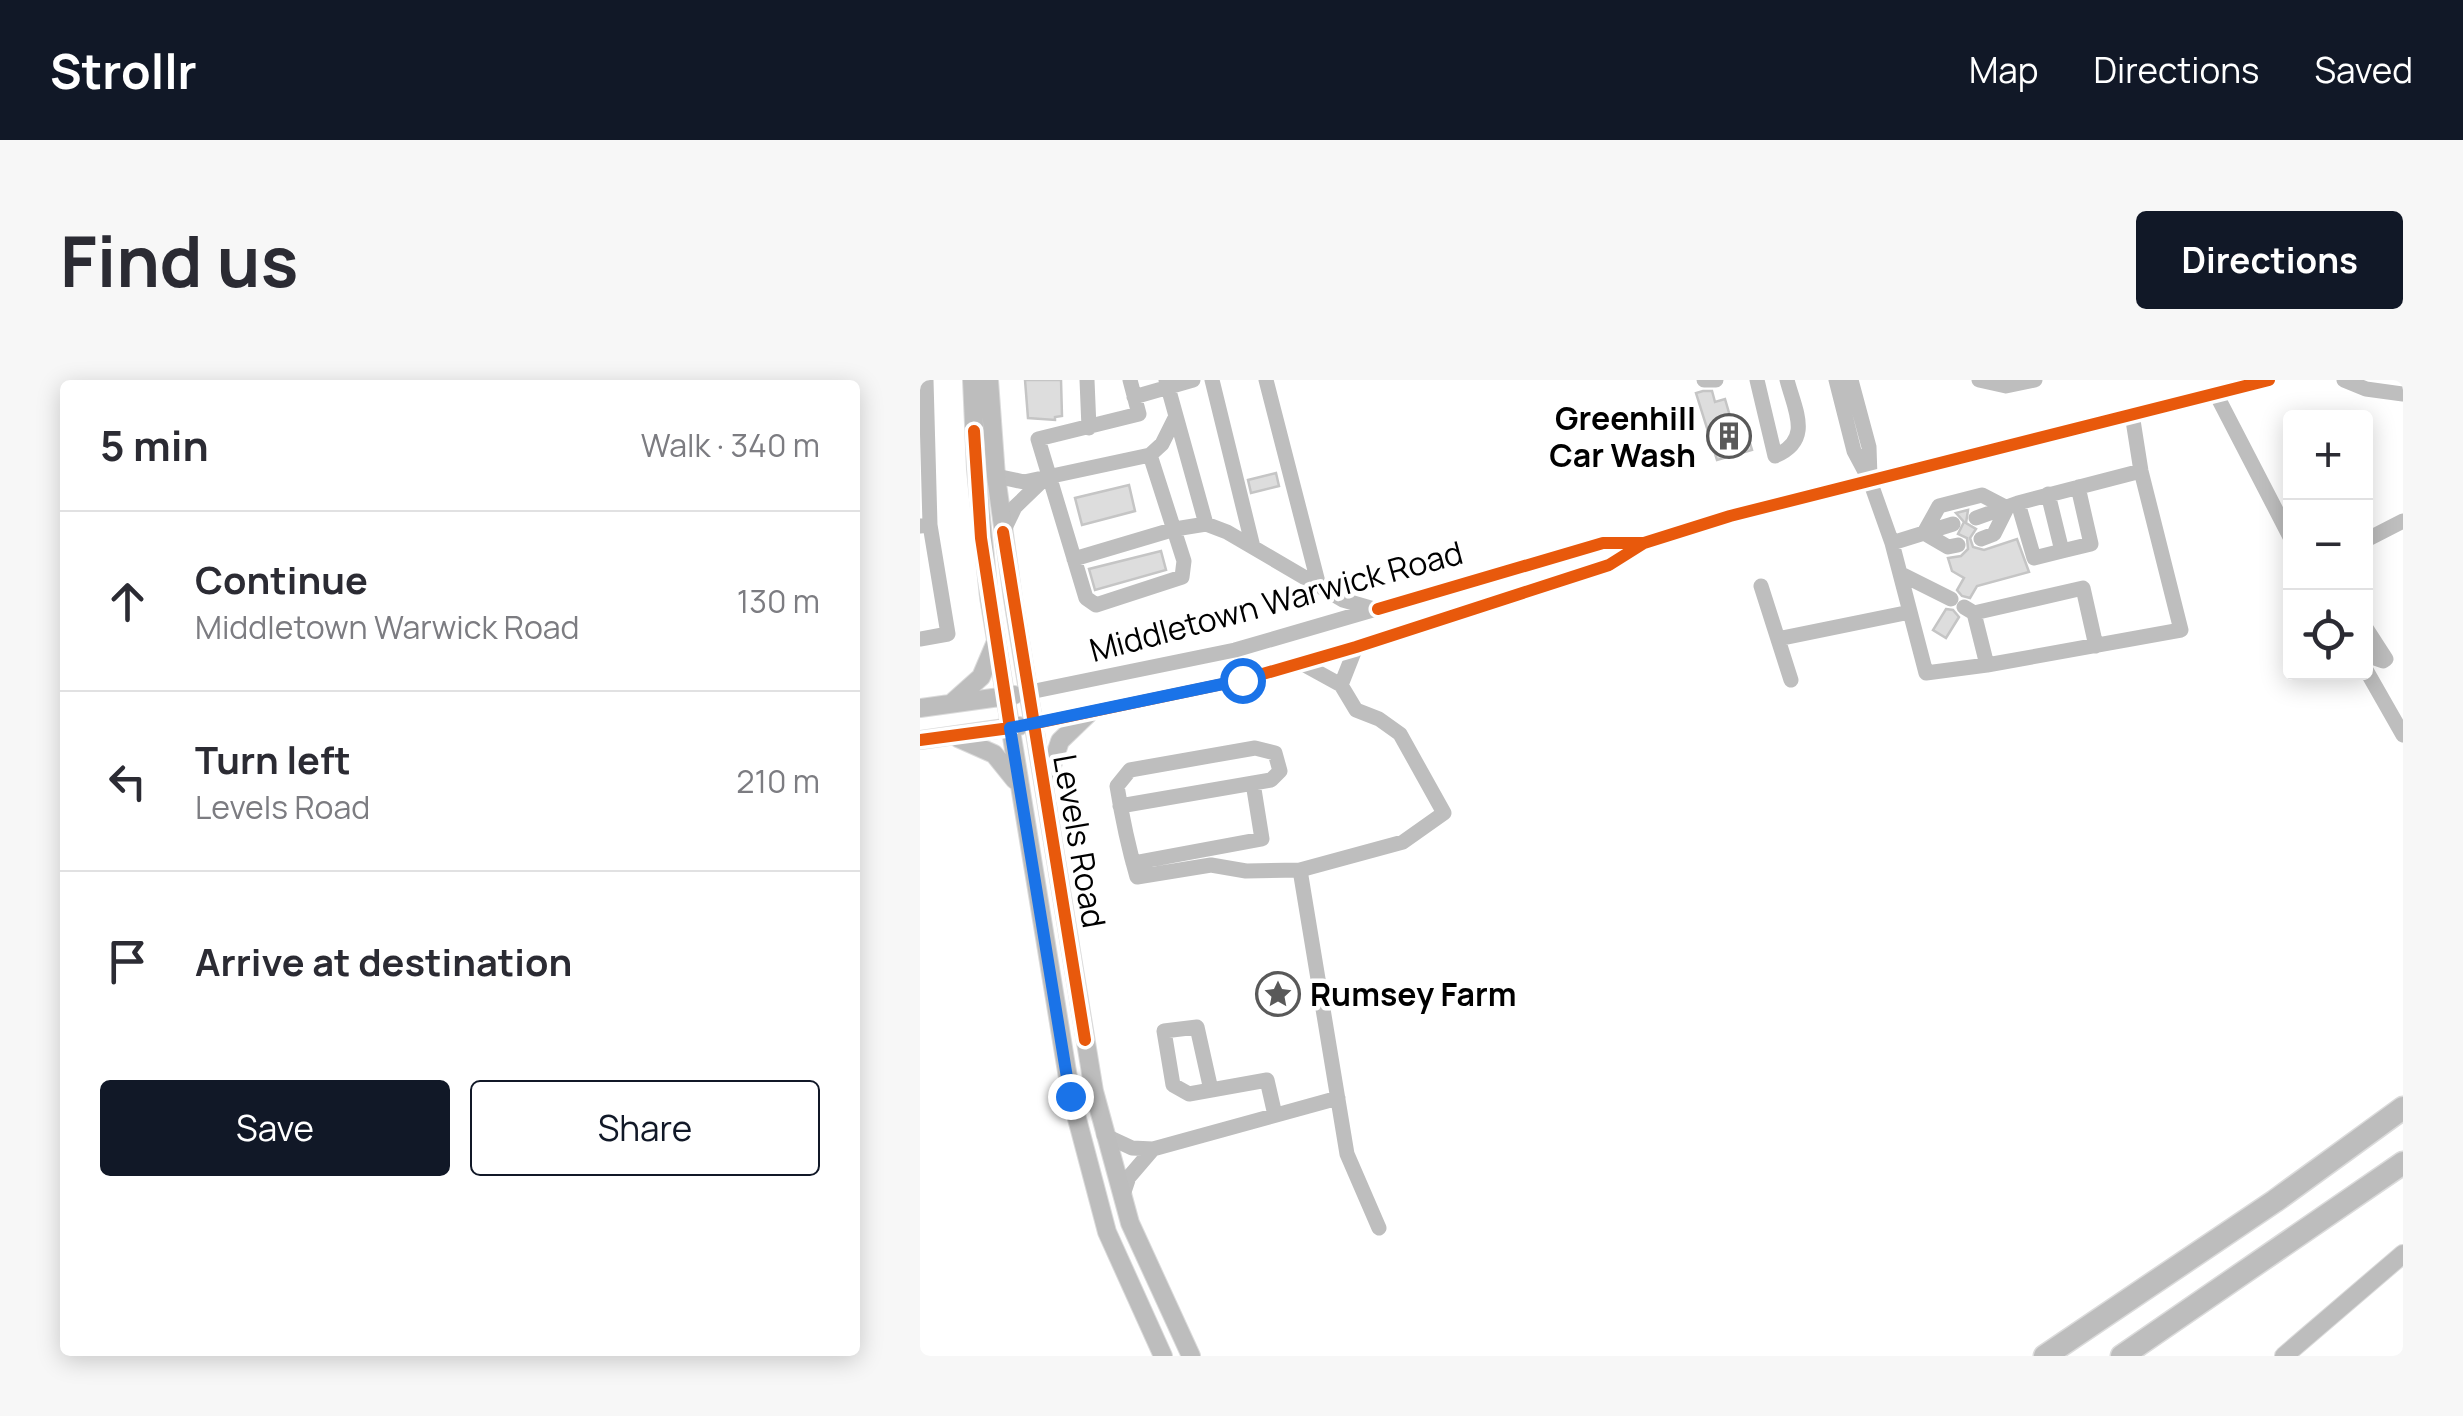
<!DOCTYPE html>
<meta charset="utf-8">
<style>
:root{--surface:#fff;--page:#f7f7f7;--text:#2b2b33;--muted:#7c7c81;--line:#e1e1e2;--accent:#111827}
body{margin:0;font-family:Manrope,sans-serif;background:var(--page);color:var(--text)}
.controls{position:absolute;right:30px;top:30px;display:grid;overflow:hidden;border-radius:10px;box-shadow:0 5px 25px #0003}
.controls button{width:90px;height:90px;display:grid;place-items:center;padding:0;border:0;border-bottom:2px solid var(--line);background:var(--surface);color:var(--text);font:50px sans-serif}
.stop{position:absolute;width:30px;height:30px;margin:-22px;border:8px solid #1a73e8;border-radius:50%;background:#fff}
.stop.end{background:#1a73e8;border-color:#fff;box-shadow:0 2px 10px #0008}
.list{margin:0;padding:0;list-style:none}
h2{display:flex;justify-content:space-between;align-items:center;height:130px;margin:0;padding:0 40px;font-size:42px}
h2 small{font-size:32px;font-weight:400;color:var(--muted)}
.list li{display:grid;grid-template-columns:65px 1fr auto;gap:30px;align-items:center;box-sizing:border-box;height:180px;padding:0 40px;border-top:2px solid var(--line)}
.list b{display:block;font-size:38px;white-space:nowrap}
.list p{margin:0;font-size:32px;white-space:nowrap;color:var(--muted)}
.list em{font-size:32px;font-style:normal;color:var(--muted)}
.actions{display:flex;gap:20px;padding:30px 40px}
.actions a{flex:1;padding:22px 0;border:2px solid var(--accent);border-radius:10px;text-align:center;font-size:35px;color:var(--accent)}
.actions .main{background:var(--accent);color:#fff}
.icon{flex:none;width:55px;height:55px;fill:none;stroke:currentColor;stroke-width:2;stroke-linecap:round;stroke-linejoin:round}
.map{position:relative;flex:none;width:1483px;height:976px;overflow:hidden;border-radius:10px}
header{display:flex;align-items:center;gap:60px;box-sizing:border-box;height:140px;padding:0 50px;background:var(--accent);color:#fff}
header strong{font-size:48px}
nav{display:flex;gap:55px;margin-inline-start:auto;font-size:35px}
.intro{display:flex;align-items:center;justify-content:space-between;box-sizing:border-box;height:240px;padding:0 60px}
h1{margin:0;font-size:70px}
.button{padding:25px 45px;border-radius:10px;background:var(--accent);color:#fff;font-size:35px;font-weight:700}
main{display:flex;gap:60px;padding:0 60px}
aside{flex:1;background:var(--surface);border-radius:10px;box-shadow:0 5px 25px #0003}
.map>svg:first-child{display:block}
.building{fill:#ddd;stroke:#c5c5c5;stroke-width:2.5}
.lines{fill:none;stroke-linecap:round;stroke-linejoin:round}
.major-casing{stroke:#dbdbdb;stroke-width:20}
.highway-casing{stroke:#dbdbdb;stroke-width:25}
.minor{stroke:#bebebe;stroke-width:15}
.major{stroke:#bdbdbd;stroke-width:18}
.highway{stroke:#bdbdbd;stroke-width:22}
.cycleway-casing{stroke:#fff;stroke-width:19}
.cycleway{stroke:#e8590c;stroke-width:12}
.route{stroke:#1a73e8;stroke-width:12}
.labels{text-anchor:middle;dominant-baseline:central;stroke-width:9;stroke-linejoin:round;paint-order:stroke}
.poi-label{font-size:32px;font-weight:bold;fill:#000;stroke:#fff;text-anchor:end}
.street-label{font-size:32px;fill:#000;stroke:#fff}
</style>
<header>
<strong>Strollr</strong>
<nav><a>Map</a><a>Directions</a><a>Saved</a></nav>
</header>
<div class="intro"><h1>Find us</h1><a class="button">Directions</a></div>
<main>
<aside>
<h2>5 min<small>Walk · 340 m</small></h2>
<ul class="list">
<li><svg class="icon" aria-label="ahead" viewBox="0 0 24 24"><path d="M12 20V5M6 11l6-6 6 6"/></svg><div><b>Continue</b><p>Middletown Warwick Road</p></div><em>130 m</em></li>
<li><svg class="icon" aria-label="left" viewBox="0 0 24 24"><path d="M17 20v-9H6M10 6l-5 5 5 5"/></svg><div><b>Turn left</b><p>Levels Road</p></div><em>210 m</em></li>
<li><svg class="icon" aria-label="arrive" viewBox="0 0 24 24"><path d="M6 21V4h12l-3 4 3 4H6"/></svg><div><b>Arrive at destination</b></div></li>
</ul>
<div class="actions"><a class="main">Save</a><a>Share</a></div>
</aside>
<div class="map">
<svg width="1483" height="976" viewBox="0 0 1483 976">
<rect width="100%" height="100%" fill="#fff"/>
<path class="building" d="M 105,0 L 141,0 L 142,36 L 135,37 L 135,40 L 108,38 Z
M 783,11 L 792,11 L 795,22 L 805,19 L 812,43 L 823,40 L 832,70 L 797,80 L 776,13 Z
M 356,93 L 359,106 L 331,113 L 328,100 Z
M 209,105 L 215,131 L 162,145 L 155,118 Z
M 1048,130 L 1046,143 L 1056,149 L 1050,158 L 1053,167 L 1064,170 L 1097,159 L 1109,192 L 1057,206 L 1050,218 L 1042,216 L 1037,210 L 1044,198 L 1032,191 L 1028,178 L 1041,176 L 1048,169 L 1047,158 L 1038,154 L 1044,142 L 1036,133 Z
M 241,171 L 246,190 L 175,210 L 169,189 Z
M 1026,229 L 1033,230 L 1039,237 L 1026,258 L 1013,250 Z"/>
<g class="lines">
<g class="major-casing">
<path id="major" d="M 52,0 L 56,89 L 69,217 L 151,716 L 187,852 L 243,976
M 69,0 L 76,96 L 93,219 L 174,711 L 210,843 L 271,976
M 33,322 L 61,297 L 75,264
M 0,328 L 94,315
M 38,358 L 74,374 L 95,400
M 0,360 L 99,346
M 126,404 L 140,361 L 168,334
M 1364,976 L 1483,874"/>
</g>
<g class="highway-casing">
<path id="highway" d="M 1125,976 L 1355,821 L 1483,728
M 1202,976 L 1483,783"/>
</g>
<path class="minor" d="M 167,0 L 169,48
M 210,0 L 219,34 L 118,59 L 166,218 L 176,225 L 262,197 L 264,181 L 230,75
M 246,0 L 286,144
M 292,0 L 333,167
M 346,0 L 399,206
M 784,0 L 796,0
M 837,0 L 855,76 C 893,60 875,31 867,0
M 916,0 L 934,71 L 950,101 L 972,163 L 1006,293 L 1067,285 L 1261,250 L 1221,91 L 1212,34
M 931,0 L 949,67 L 950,97
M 1059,0 L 1086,6 L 1115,0
M 1424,0 L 1446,9 L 1483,14
M 1296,14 L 1370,157
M 214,17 L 273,0
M 76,96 L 104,102 L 230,75 L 242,64 L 255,38
M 1128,114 L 1142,171 L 1171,164 L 1158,107
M 1098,123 L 1114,178 L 1142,171
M 1056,138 L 1098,123 L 1221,91
M 0,146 L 10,145 L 6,0
M 83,152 L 95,127 L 126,97
M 1446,160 L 1483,141
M 972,163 L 1033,144
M 1038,165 L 1028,167 L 1004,153 L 1019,126 L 1062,115 L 1087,128 L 1074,154 L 1061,159
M 154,179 L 255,149 L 286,144 L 307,152 L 423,220 L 454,229
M 981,194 L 1031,219
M 841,206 L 871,300
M 1044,227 L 1054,233 L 1163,208 L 1176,266
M 1054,233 L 1067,285
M 1446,248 L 1466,279 L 1463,281 L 1446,275
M 0,259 L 28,254 L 10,145
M 858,259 L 990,232
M 381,283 L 421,305 L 436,267
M 1446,290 L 1483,355
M 421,305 L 436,330 L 459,339 L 480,354 L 524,433 L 483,462 L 380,490 L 427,774 L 459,848
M 110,312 L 315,270 L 683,163 L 724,163
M 112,344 L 322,300 L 436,267 L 689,185 L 724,163 L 810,136 L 1349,0
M 200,426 L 351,400 L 360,391 L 355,373 L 335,368 L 210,390 L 197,406 C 202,437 208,466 217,497 L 291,485 L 326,491 L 380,490
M 213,483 L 342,459 L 333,403
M 291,710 L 277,647 L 244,651 L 253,705 L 269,714 L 347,700 L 355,735
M 184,755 L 212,768 L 233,769 L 418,718
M 202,818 L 209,797 L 233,769"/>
<use href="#major" class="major"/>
<use href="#highway" class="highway"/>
<g class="cycleway-casing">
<path id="cycleway" d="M 83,152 L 165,660
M 458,229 L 683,163 L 724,163
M 112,344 L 322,300 L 436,267 L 689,185 L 724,163 L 810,136 L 1349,0
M 0,360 L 90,348 L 61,158 L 54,51"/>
</g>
<use href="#cycleway" class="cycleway"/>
</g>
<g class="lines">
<path class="route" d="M 150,716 L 90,348 L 322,300"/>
</g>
<defs>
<g id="building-ring" transform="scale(2.25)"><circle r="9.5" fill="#fff" stroke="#595959" stroke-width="1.5"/><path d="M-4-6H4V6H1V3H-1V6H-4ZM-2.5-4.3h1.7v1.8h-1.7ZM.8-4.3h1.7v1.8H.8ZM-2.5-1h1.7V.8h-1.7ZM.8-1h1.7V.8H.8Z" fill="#595959"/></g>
<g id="sight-ring" transform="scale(2.25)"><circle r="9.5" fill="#fff" stroke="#595959" stroke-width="1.5"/><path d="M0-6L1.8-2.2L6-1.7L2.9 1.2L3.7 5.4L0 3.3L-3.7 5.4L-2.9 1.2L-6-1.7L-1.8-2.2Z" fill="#595959"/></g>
</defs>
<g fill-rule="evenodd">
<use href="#building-ring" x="809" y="56"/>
<use href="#sight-ring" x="358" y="614"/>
</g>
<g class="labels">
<g class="poi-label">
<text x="776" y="38">Greenhill<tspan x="776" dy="37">Car Wash</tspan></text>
<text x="390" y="614" text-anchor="start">Rumsey Farm</text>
</g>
<g class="street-label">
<text transform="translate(356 221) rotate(-15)">Middletown Warwick Road</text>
<text transform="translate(160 461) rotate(80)">Levels Road</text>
</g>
</g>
</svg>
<div class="controls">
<button>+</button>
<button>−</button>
<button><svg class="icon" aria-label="locate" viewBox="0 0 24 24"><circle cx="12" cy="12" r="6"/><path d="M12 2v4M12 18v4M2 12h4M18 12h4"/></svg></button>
</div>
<div class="stop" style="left:322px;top:300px"></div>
<div class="stop end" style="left:150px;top:716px"></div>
</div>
</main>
